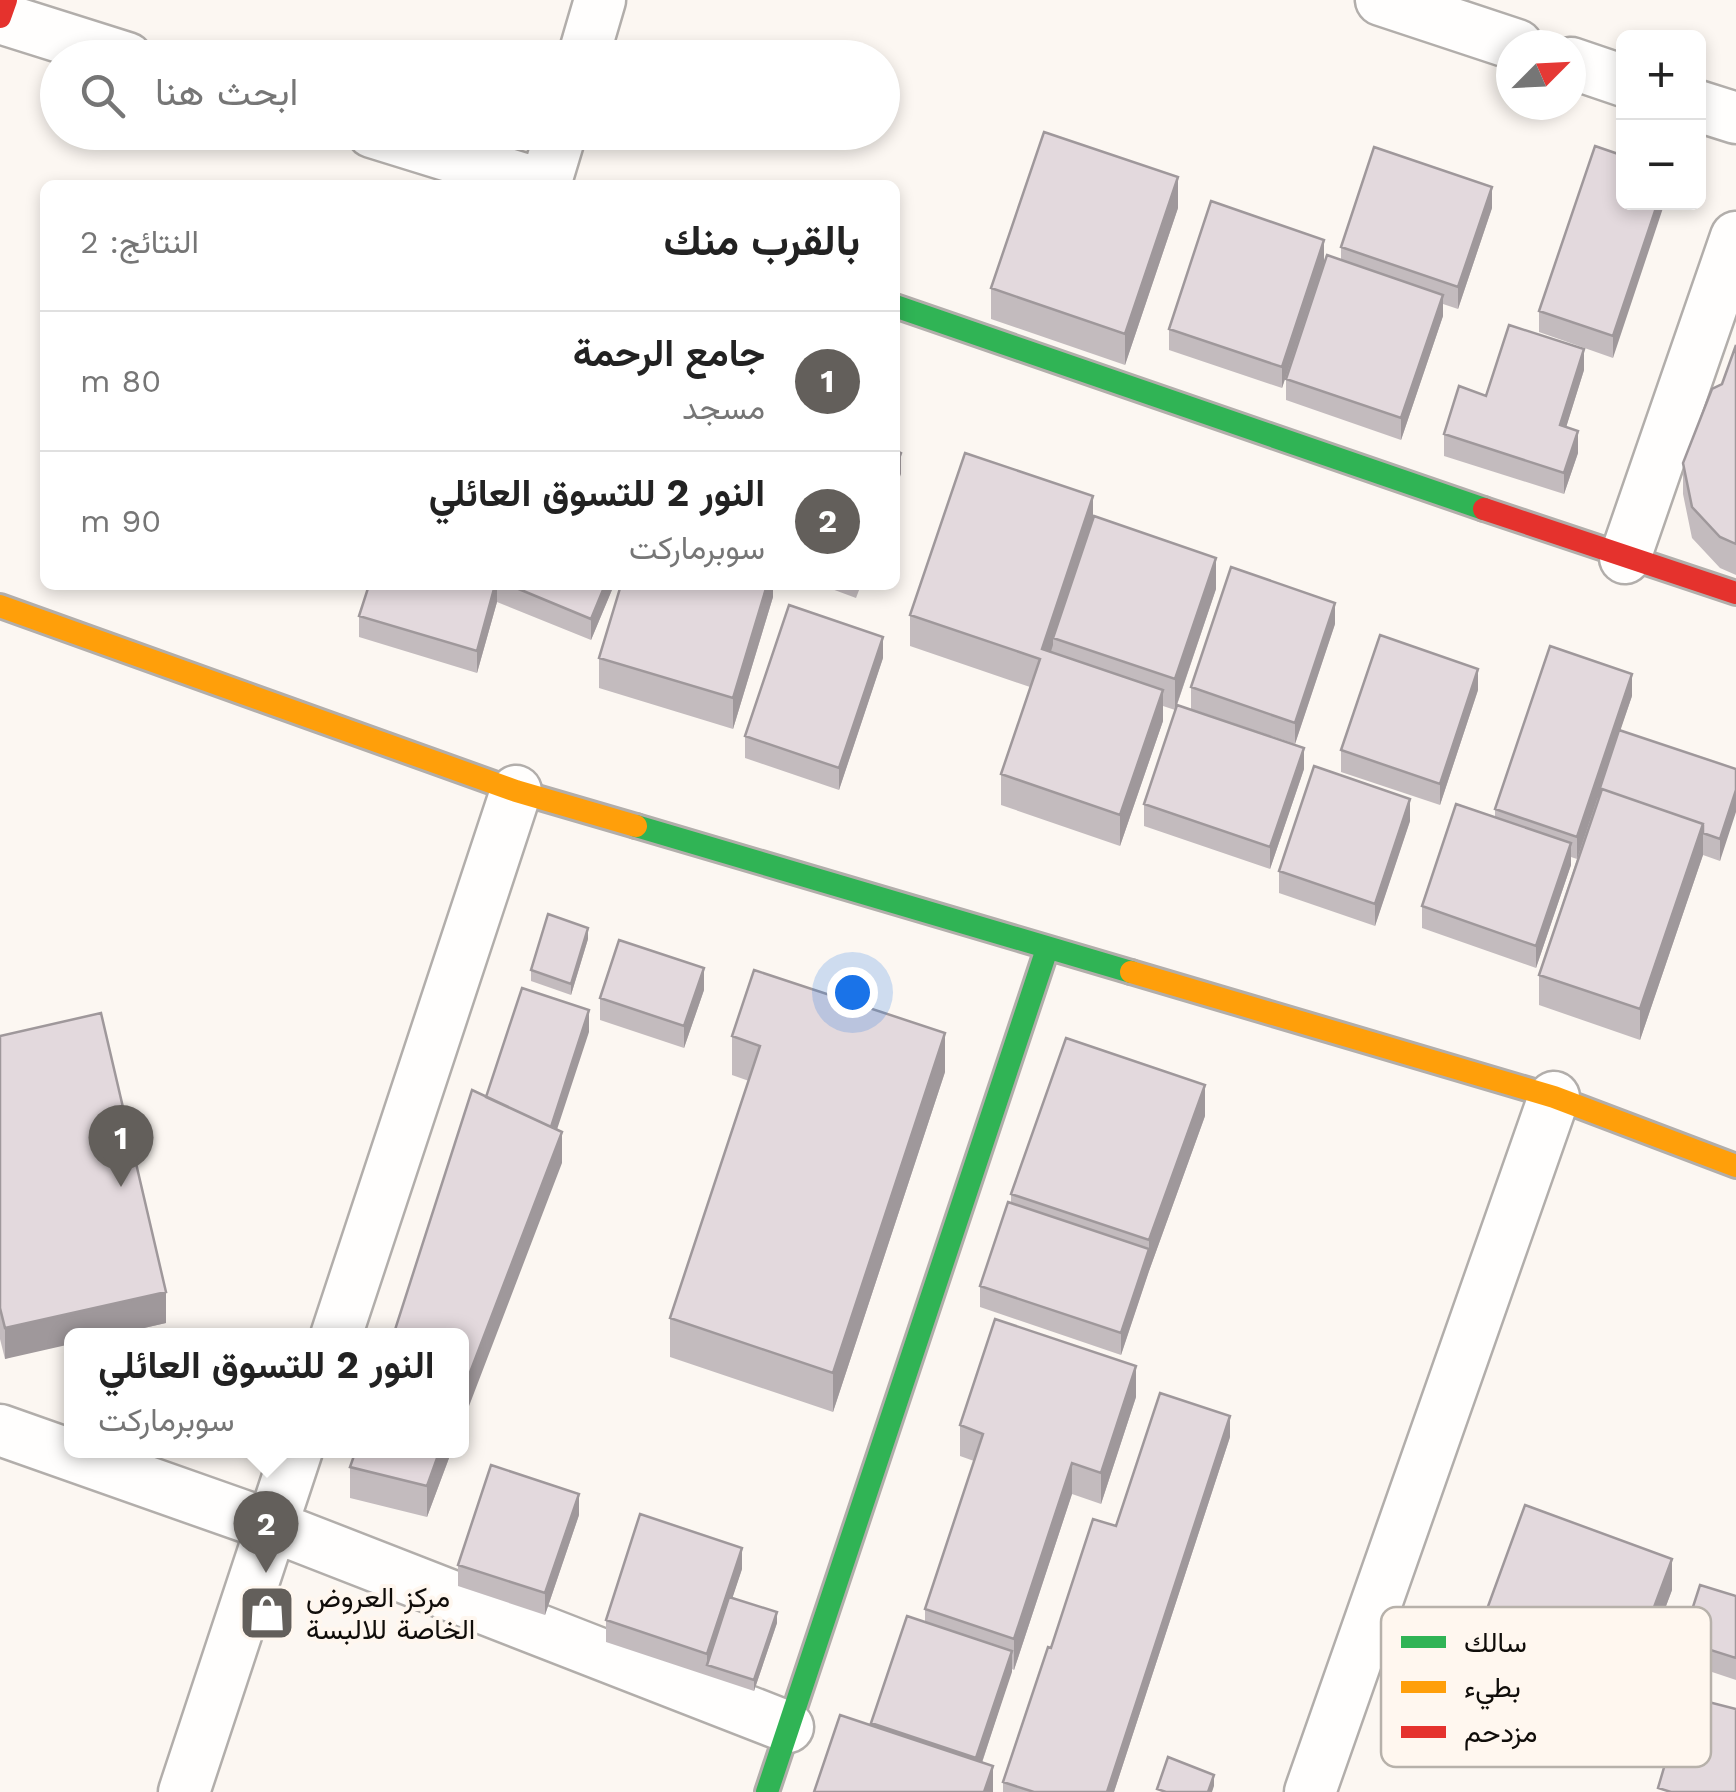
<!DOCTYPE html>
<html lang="ar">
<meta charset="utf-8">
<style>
:root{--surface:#fff;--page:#f6f6f6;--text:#222;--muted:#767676;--line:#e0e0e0;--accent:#635f5b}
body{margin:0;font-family:"Work Sans",Vazirmatn,sans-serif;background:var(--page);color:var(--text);direction:rtl}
.controls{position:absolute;right:30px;top:30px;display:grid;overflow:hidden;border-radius:15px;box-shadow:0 5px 15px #0003}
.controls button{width:90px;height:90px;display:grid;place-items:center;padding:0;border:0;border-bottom:2px solid var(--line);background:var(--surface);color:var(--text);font:50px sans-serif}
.compass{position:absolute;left:1496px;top:30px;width:90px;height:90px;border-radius:50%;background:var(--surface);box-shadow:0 5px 15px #0003;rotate:66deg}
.you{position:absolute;left:852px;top:992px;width:35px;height:35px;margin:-25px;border:8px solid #fff;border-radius:50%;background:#1a73e8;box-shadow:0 0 0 15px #1a73e833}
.badge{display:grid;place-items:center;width:65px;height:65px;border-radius:50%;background:var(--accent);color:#fff;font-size:32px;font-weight:700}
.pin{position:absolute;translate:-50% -82px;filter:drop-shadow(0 2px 5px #0008)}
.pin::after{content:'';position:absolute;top:52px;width:35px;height:30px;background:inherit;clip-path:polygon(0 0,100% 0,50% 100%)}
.popup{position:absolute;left:64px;top:1328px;width:405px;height:130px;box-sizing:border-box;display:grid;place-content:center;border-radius:15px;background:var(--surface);filter:drop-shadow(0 2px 8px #0005);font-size:32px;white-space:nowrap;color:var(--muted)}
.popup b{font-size:38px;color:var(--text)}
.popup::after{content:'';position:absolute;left:50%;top:100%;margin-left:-20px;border:20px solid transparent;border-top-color:var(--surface)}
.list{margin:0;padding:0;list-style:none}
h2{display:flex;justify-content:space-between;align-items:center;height:130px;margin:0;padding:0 40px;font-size:42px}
h2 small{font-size:32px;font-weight:400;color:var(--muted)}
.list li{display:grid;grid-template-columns:65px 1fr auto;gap:30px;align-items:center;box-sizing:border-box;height:140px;padding:0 40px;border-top:2px solid var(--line)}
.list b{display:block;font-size:38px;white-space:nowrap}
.list p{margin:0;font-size:32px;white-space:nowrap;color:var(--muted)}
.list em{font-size:32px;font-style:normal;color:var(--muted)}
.icon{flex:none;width:55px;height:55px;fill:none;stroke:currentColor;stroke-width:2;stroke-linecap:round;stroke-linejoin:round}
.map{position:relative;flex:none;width:1736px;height:1792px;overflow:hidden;direction:ltr}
.search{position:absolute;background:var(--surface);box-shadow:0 5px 15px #0003;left:40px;top:40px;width:860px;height:110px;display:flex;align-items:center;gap:25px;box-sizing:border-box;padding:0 35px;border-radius:55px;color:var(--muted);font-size:38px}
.panel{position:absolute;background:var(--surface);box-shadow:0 5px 15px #0003;left:40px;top:180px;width:860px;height:410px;border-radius:15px;direction:rtl}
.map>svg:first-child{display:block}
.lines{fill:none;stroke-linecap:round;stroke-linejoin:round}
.street-casing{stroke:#b2aeab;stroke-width:55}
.fast-casing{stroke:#b2aeab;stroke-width:28}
.slow-casing{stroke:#b2aeab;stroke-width:28}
.jam-casing{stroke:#b2aeab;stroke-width:28}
.street{stroke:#fffefd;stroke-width:50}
.fast{stroke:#30b455;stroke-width:22}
.slow{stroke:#ff9f0a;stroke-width:22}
.jam{stroke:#e5322d;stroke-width:22}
.wall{fill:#c3bbbe}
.shaded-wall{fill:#9f989b}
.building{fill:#e3d9dd;stroke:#9f989b;stroke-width:2.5}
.labels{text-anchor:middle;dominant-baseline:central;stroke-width:8;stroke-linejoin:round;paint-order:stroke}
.poi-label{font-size:28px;fill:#100d0a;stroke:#fff7ef;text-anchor:start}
.key{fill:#fff7ef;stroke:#b7b1aa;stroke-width:2.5}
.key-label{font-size:28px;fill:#100d0a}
</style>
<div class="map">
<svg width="1736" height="1792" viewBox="0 0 1736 1792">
<rect width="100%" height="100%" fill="#fcf7f2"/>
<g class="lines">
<g class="street-casing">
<path id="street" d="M 1381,0 L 1517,45
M 0,18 L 127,58
M 583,58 L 600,0
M 1571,63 L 1624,81
M 1698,106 L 1736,118
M 372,132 L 543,185
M 545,185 L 561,132
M 1625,558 L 1736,237
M 336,1336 L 516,791
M 0,1430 L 272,1526 L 788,1727
M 184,1792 L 297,1450
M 1310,1792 L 1554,1097"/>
</g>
<g class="fast-casing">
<path id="fast" d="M 895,306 L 1484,509
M 636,826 L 1131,972
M 767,1792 L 1047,949"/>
</g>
<g class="slow-casing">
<path id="slow" d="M 0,606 L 516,791 L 636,826
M 1131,972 L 1554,1097 L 1736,1166"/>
</g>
<g class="jam-casing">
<path id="jam" d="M 0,17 L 6,0
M 1484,509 L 1736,593"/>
</g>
<use href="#street" class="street"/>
<use href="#fast" class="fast"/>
<use href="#slow" class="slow"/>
<use href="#jam" class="jam"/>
</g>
<path class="wall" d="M 1624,156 L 1613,358 L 1539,332 L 1539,311 Z
M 1178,208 L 1125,365 L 991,319 L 991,288 Z
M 1492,208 L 1458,309 L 1443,304 L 1443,316 L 1401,440 L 1286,400 L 1286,379 L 1341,259 L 1341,247 Z
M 1324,262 L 1282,388 L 1169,350 L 1169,329 Z
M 1736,345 L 1736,575 L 1720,568 L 1692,538 L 1683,494 L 1683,463 L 1722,384 Z
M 1584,370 L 1566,427 L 1578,453 L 1564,494 L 1444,456 L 1444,434 L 1486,396 Z
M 1093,520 L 1216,589 L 1177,705 L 1304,769 L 1270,869 L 1144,826 L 1144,804 L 1175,710 L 1163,706 L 1163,721 L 1120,846 L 1001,805 L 1001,774 L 1030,687 L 910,646 L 910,615 Z
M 369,585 L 614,585 L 591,640 L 497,602 L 477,673 L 359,637 L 359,616 Z
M 773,585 L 773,597 L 733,729 L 599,688 L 599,658 Z
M 821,585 L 861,585 L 856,598 Z
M 1335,624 L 1295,744 L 1191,709 L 1191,687 Z
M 883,658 L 839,790 L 745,758 L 745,736 Z
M 1478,690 L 1440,805 L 1341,772 L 1341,750 Z
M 1632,696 L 1620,730 L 1736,769 L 1720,861 L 1703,855 L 1640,1040 L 1539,1005 L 1539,975 L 1597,798 L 1577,859 L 1571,857 L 1571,865 L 1536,968 L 1422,928 L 1422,906 L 1495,817 L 1495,809 Z
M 1410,821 L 1375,926 L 1279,893 L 1279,871 Z
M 588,939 L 571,995 L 531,981 L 531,970 Z
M 704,990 L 684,1048 L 600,1020 L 600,998 Z
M 0,1036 L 166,1323 L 109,1336 L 71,1336 L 5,1359 L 0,1339 Z
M 732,1036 L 945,1072 L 833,1412 L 670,1357 L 670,1318 L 749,1081 L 732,1075 Z
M 1205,1116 L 1149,1271 L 1121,1355 L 980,1307 L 980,1286 L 1011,1203 L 1011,1194 Z
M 1136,1397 L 1101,1504 L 1072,1494 L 1014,1670 L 1012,1669 L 982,1763 L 993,1792 L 871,1726 L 925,1621 L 925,1609 L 974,1461 L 960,1456 L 960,1425 Z
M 1230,1437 L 1114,1792 L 1003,1792 L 1003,1782 L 1051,1648 L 1116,1526 Z
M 356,1450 L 452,1450 L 427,1517 L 350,1498 L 350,1467 Z
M 579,1515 L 545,1615 L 458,1586 L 458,1565 Z
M 742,1569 L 732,1598 L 777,1623 L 754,1691 L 606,1642 L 606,1620 Z
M 1672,1590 L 1625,1716 L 1479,1662 L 1479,1631 Z
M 1736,1596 L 1736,1680 L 1682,1662 L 1682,1641 Z"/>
<path class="shaded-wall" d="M 1178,177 L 1178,208 L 1125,365 L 1125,334 Z
M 1492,187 L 1492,208 L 1458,309 L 1458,287 Z
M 1658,202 L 1665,202 L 1613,358 L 1613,336 Z
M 1324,240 L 1324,262 L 1282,388 L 1282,367 Z
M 1443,295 L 1443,316 L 1401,440 L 1401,418 Z
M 1584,349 L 1584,370 L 1560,447 L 1560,425 Z
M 1578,431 L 1578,453 L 1564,494 L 1564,473 Z
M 901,453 L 901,474 L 895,490 L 895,469 Z
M 1093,496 L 1093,527 L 1053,638 L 1053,645 L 1042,680 L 1042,649 Z
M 1216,558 L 1216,589 L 1175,710 L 1175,679 Z
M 495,585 L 497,585 L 497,602 L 477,673 L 477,651 Z
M 605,585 L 614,585 L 591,640 L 591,619 Z
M 767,585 L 773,585 L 773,597 L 733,729 L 733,698 Z
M 1335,603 L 1335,624 L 1295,744 L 1295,723 Z
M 883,637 L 883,658 L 839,790 L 839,768 Z
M 1478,669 L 1478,690 L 1440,805 L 1440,784 Z
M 1632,674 L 1632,696 L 1577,859 L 1577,837 Z
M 1163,690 L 1163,721 L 1120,846 L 1120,815 Z
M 1304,748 L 1304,769 L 1270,869 L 1270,847 Z
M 1736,790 L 1736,812 L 1720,861 L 1720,839 Z
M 1410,799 L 1410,821 L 1375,926 L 1375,904 Z
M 1703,824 L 1703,855 L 1640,1040 L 1640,1009 Z
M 1571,843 L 1571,865 L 1536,968 L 1536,946 Z
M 588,928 L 588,939 L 571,995 L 571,984 Z
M 704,968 L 704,990 L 684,1048 L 684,1026 Z
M 589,1010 L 589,1032 L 548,1157 L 548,1135 Z
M 945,1033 L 945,1072 L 833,1412 L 833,1373 Z
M 1205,1085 L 1205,1116 L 1149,1271 L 1121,1355 L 1121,1333 L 1149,1249 L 1149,1240 Z
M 562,1132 L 562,1163 L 461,1427 L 461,1396 Z
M 166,1292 L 166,1323 L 109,1336 L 71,1336 L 71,1344 L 5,1359 L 5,1328 Z
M 1136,1366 L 1136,1397 L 1101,1504 L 1101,1473 Z
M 1230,1416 L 1230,1437 L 1114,1792 L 1107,1792 Z
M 440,1450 L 452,1450 L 427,1517 L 427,1486 Z
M 1072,1463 L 1072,1494 L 1014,1670 L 1014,1639 Z
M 579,1494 L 579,1515 L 545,1615 L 545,1593 Z
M 742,1548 L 742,1569 L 710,1666 L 707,1665 L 707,1654 Z
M 1672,1559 L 1672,1590 L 1625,1716 L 1625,1685 Z
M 777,1612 L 777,1623 L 754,1691 L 754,1680 Z
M 1012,1651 L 1012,1672 L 976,1780 L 976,1758 Z
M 993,1766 L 993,1792 L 984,1792 Z
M 1214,1775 L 1214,1786 L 1212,1792 L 1208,1792 Z"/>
<path class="building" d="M 1044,132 L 1178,177 L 1125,334 L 991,288 Z
M 1595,146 L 1624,156 L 1624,202 L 1658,202 L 1613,336 L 1539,311 Z
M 1374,147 L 1492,187 L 1458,287 L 1341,247 Z
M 1211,201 L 1324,240 L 1282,367 L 1169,329 Z
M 1327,255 L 1443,295 L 1401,418 L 1286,379 Z
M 1509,325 L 1584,349 L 1560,425 L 1578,431 L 1564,473 L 1444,434 L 1459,386 L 1486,396 Z
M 1736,345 L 1736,544 L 1720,537 L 1692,507 L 1683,463 L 1712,389 L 1722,384 Z
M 895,450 L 901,453 L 895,469 Z
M 965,453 L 1093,496 L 1042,649 L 1163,690 L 1120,815 L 1001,774 L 1040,659 L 910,615 Z
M 1094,516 L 1216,558 L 1175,679 L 1053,638 Z
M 1231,567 L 1335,603 L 1295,723 L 1191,687 Z
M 369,585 L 495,585 L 477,651 L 359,616 Z
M 509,585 L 605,585 L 591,619 Z
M 621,585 L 767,585 L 733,698 L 599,658 Z
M 789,605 L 883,637 L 839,768 L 745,736 Z
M 1380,635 L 1478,669 L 1440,784 L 1341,750 Z
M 1550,646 L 1632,674 L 1577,837 L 1495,809 Z
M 1177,705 L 1304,748 L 1270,847 L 1144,804 Z
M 1619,730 L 1736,769 L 1736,790 L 1720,839 L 1703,833 L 1703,824 L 1602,789 L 1599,797 L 1597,797 Z
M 1314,766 L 1410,799 L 1375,904 L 1279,871 Z
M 1602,789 L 1703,824 L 1640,1009 L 1539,975 Z
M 1456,804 L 1571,843 L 1536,946 L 1422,906 Z
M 548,914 L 588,928 L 571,984 L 531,970 Z
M 619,940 L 704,968 L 684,1026 L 600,998 Z
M 754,970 L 945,1033 L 833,1373 L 670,1318 L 760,1046 L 732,1036 Z
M 522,988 L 589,1010 L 551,1127 L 486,1097 Z
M 101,1013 L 166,1292 L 5,1328 L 0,1308 L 0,1036 Z
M 1066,1038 L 1205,1085 L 1149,1240 L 1011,1194 Z
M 472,1090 L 562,1132 L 461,1396 L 461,1336 L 393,1336 Z
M 1008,1202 L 1149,1249 L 1121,1333 L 980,1286 Z
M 995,1319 L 1136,1366 L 1101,1473 L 1072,1463 L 1014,1639 L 925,1609 L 983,1434 L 960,1425 Z
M 1160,1393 L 1230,1416 L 1107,1792 L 1034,1792 L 1003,1782 L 1048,1647 L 1051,1648 L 1093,1519 L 1116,1526 Z
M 356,1450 L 440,1450 L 427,1486 L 350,1467 Z
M 491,1465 L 579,1494 L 545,1593 L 458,1565 Z
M 1525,1505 L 1672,1559 L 1625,1685 L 1479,1631 Z
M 640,1514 L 742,1548 L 707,1654 L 606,1620 Z
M 1700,1585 L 1736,1596 L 1736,1658 L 1682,1641 Z
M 729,1597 L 777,1612 L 754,1680 L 707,1665 Z
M 907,1616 L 1012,1651 L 976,1758 L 871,1723 Z
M 1685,1696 L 1736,1709 L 1736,1792 L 1671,1792 L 1658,1788 Z
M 840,1715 L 993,1766 L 984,1792 L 814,1792 Z
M 1168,1757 L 1214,1775 L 1208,1792 L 1166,1792 L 1157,1789 Z"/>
<defs>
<g id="shop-square" transform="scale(2.875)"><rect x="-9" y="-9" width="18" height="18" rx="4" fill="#635f5b" stroke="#fff7ef"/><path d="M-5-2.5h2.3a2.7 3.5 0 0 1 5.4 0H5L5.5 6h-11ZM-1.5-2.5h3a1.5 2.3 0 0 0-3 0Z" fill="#fff"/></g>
</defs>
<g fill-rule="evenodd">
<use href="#shop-square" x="267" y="1613"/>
</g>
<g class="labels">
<g class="poi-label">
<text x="306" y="1597">مركز العروض<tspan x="306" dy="32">الخاصة للالبسة</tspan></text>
</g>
</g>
<rect x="1381" y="1607" width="330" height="160" rx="15" class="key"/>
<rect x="1401" y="1636" width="45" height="12" fill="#30b455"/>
<rect x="1401" y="1681" width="45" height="12" fill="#ff9f0a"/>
<rect x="1401" y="1726" width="45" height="12" fill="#e5322d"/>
<g class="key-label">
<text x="1464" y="1652">سالك</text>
<text x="1464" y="1697">بطيء</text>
<text x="1464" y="1742">مزدحم</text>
</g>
</svg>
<div class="controls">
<button>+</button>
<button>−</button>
</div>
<svg class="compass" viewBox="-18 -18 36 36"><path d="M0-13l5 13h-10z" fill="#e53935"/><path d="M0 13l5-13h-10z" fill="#767676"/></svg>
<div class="you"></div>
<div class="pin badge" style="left:121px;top:1187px">1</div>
<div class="pin badge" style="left:266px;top:1573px">2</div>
<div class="popup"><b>النور 2 للتسوق العائلي</b>سوبرماركت</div>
<div class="search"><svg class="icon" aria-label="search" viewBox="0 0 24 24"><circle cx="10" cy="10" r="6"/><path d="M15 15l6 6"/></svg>ابحث هنا</div>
<section class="panel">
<h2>بالقرب منك<small>النتائج: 2</small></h2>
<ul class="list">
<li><span class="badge">1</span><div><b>جامع الرحمة</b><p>مسجد</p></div><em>80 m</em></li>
<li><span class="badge">2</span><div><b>النور 2 للتسوق العائلي</b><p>سوبرماركت</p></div><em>90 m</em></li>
</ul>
</section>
</div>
